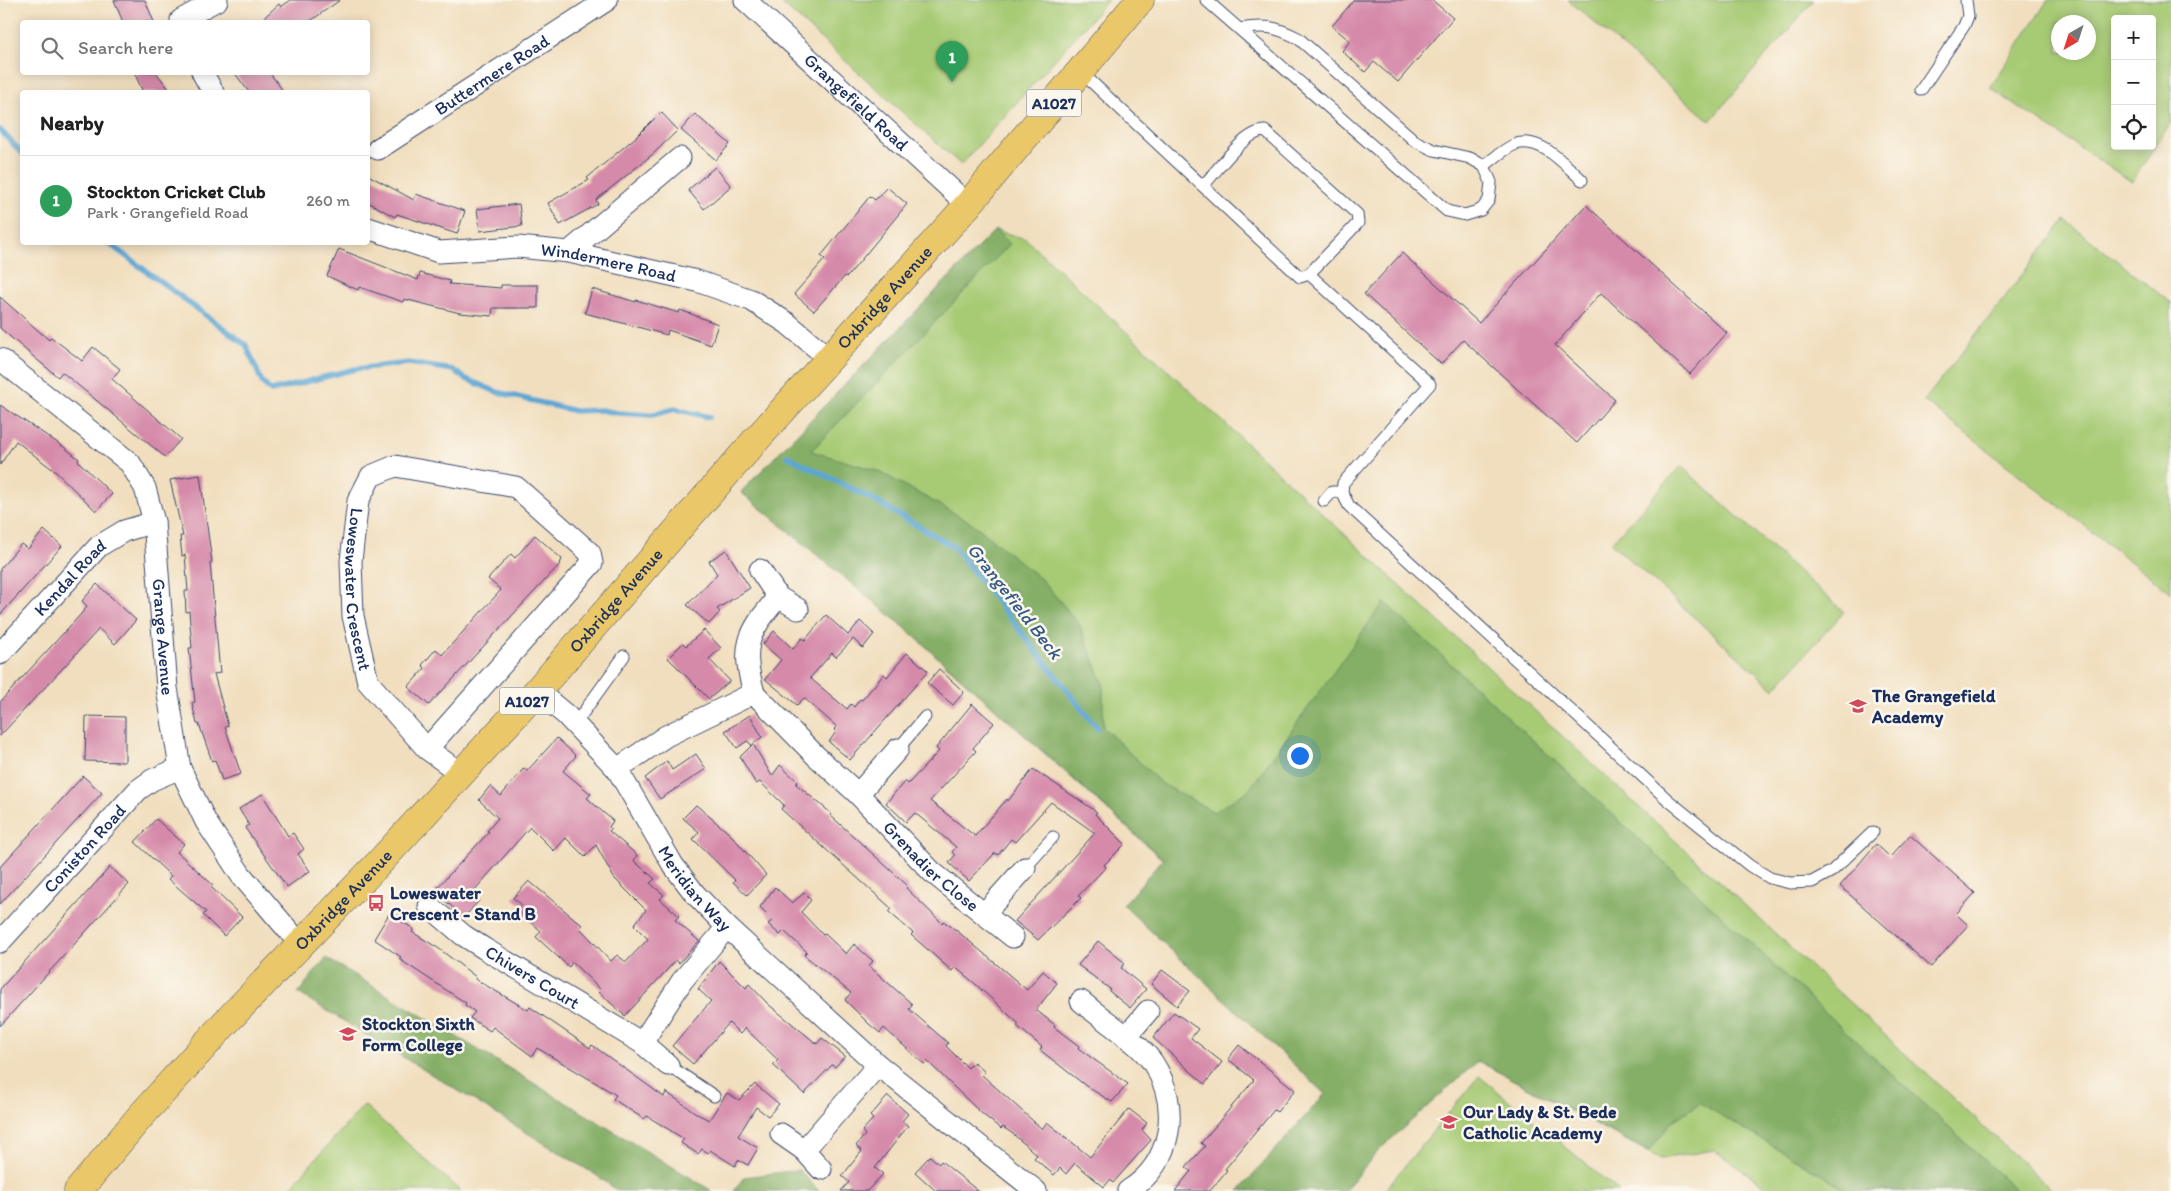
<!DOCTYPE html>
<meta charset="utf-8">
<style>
:root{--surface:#fff;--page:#f2f2f2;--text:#222;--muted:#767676;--line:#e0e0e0;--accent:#0f766e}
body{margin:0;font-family:Itim,sans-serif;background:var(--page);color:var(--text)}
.controls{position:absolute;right:15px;top:15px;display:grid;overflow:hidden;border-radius:5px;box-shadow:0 2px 12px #0003}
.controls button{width:45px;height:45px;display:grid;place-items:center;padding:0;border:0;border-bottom:1px solid var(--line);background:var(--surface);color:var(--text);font:25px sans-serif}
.compass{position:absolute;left:2051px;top:15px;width:45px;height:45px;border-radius:50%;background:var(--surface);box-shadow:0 2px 12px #0003;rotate:219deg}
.you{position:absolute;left:1299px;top:755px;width:18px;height:18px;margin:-12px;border:4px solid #fff;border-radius:50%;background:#1a73e8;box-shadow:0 0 0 8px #1a73e833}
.badge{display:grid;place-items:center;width:32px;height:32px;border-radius:50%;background:var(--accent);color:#fff;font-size:16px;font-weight:700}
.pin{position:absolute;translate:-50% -41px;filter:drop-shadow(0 1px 2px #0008)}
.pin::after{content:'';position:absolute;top:26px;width:18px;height:15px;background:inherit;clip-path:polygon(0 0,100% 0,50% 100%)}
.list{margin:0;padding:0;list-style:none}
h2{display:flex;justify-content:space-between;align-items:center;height:65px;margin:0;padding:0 20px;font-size:21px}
h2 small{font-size:16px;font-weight:400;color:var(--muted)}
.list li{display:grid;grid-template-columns:32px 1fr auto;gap:15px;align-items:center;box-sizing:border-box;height:90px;padding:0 20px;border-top:1px solid var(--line)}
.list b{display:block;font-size:19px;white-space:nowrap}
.list p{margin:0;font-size:16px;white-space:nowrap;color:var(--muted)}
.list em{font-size:16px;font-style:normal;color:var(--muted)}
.icon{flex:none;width:28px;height:28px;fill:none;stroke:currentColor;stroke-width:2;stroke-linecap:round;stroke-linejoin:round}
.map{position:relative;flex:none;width:2171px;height:1191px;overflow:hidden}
.search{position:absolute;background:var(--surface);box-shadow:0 2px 12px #0003;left:20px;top:20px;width:350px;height:55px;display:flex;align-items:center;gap:12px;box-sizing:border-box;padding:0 18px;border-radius:5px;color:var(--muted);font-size:19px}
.panel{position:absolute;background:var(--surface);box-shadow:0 2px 12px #0003;left:20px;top:90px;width:350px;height:155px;border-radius:5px}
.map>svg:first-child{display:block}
.green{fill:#a7cb75;stroke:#617d6a;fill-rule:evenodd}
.forest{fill:#85af66;stroke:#506f62}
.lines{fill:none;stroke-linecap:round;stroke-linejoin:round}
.stream{stroke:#5ca6d4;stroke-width:5.5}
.building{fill:#d68aaa}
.lane-casing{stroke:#3b496c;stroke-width:13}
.street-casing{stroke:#3b496c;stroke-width:23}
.primary-casing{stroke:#3b496c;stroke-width:29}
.lane{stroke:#fff;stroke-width:11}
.street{stroke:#fff;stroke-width:21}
.primary{stroke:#eac769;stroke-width:28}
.labels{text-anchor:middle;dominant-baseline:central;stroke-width:5;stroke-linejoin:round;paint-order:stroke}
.shield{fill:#fbf7ec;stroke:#5e6b89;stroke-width:1}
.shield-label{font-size:16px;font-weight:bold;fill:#1b2f5e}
.street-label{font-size:18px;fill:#1b2f5e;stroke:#fbf7ec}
.poi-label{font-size:18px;font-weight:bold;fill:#1b2f5e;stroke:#fbf7ec;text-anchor:start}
.water-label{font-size:19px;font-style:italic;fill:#325987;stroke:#fbf7ec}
</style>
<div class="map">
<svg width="2171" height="1191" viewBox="0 0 2171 1191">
<rect width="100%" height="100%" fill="#fbf7ec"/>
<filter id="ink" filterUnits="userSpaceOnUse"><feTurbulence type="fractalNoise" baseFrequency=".02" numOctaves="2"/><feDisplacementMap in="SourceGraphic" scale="10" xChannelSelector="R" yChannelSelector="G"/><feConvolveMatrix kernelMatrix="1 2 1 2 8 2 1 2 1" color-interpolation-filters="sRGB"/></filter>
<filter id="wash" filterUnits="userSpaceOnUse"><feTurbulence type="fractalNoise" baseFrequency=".0096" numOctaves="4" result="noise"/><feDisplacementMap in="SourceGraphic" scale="20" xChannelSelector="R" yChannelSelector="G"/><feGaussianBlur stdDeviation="1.12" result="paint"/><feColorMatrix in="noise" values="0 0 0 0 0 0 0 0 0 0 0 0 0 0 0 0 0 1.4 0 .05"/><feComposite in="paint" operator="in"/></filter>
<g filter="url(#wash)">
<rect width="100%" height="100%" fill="#f1debe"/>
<path class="green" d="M 778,0 L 1108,0 L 961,165 Z
M 1568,0 L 1814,0 L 1710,121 Z
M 2048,0 L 2171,0 L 2171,122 L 2132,182 L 1990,88 ZM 2115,19 L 2152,19 L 2152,146 L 2115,146 ZM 2058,22 L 2088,22 L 2088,52 L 2058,52 Z
M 2065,220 L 2171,303 L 2171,593 L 1924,401 Z
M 995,230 L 1026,239 L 2053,1191 L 1772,1191 L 1714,1150 L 1661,1159 L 1478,1061 L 1163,860 L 903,626 L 741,492 Z
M 1681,466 L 1844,612 L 1774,689 L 1611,543 Z
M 1479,1076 L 1619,1191 L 1384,1191 Z
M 364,1105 L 461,1191 L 287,1191 Z"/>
<path class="forest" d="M 995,230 L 1010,244 L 811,451 L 878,471 L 972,523 L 1042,580 L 1079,624 L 1103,683 L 1103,727 L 1161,783 L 1214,812 L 1249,790 L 1384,602 L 2017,1191 L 1846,1191 L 1834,1182 L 1700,1103 L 1671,1122 L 1649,1152 L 1478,1061 L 1380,1149 L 1344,1191 L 1239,1191 L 1325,1094 L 1123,905 L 1163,859 L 903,626 L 741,492 Z
M 326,958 L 701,1184 L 712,1191 L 618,1191 L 596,1175 L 298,993 Z
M 799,1170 L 819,1191 L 734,1191 L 744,1177 Z"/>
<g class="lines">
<path class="stream" d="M 0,130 L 22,153
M 107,242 L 246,345 L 262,382 L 271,391 L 355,369 L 409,363 L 453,370 L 464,378 L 497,392 L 575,411 L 601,410 L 618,413 L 652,415 L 675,409 L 709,417
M 787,456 L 870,498 L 954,547 L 1097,728"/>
</g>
<g id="blocks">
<path class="building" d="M 114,0 L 145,0 L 154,22 L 123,22 Z
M 291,0 L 340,0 L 309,22 L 259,22 L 279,4 L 281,7 Z
M 1354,0 L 1432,0 L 1453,18 L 1398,82 L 1374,62 L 1365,72 L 1342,51 L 1350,41 L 1332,26 Z
M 134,72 L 156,72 L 171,92 L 143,92 Z
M 234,72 L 269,72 L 284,92 L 249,92 Z
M 661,112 L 678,130 L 653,154 L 596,200 L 598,204 L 560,225 L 548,203 L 589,180 L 587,178 L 636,137 Z
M 695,114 L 730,144 L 716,160 L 681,130 Z
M 715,167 L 731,186 L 704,209 L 688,190 Z
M 368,175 L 414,200 L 416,194 L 465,211 L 457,234 L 397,214 L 395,217 L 368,202 Z
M 887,187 L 907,204 L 847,277 L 845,276 L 814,311 L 794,294 L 825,259 L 821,256 L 870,196 L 875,200 Z
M 519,204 L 522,226 L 480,231 L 477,209 Z
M 1586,205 L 1727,333 L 1690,374 L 1601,293 L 1555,345 L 1615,400 L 1577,443 L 1463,340 L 1441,364 L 1364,294 L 1402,253 L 1479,323 Z
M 339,249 L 418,280 L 420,273 L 450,281 L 449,284 L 501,288 L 501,285 L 538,285 L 538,308 L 493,308 L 492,316 L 460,313 L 404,299 L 403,302 L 359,287 L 358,290 L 327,276 Z
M 592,289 L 636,302 L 636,300 L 679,313 L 680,310 L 718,324 L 711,345 L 668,330 L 667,335 L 585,313 Z
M 0,297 L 49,340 L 51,337 L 82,361 L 93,347 L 120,369 L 112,379 L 181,439 L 165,457 L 62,372 L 58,377 L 35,358 L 0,328 Z
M 0,405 L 64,447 L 79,459 L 78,461 L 112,494 L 96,511 L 56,472 L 16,441 L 0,465 Z
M 200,475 L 212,562 L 210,563 L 220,673 L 214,674 L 228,726 L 225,727 L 241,774 L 222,780 L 215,760 L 212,761 L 199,724 L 197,724 L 192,703 L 195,702 L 189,648 L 192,648 L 189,611 L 186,612 L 185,591 L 188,591 L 185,555 L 182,556 L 180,536 L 183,536 L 170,480 Z
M 44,530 L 62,546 L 0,615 L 0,569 L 21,544 L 28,549 Z
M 535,535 L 562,559 L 560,564 L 429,705 L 408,687 L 425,668 L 422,665 L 436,649 L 442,655 L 501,590 L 488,579 L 511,554 L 515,558 Z
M 726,550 L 750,588 L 717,609 L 720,612 L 709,624 L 687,605 L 717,574 L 709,561 Z
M 97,584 L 136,620 L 115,644 L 99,629 L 0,736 L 0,702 L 81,614 L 87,606 L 82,601 Z
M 826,615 L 848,635 L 860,621 L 874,634 L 863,648 L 853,639 L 836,657 L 832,653 L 810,678 L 847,709 L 851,704 L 854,707 L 860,699 L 862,700 L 884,674 L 887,677 L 907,653 L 928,671 L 850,760 L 829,742 L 836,732 L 834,730 L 837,727 L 804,698 L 797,705 L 765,679 L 781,660 L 763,644 L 774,631 L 793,649 L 802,638 L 805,640 Z
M 704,630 L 721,648 L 709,659 L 730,681 L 709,699 L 668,658 L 683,643 L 686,646 Z
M 939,669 L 964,692 L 953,705 L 927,683 Z
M 972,704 L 994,723 L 973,748 L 976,751 L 930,801 L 975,836 L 1007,799 L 1008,801 L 1033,769 L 1097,812 L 1095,814 L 1125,844 L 1104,865 L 1106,867 L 1078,896 L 1081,898 L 1038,940 L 1015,921 L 1095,833 L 1051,802 L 1015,842 L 1011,839 L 998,855 L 995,853 L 969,881 L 949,863 L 955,855 L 952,852 L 956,847 L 915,813 L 906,822 L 886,803 L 905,781 L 908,784 L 939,751 L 936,748 Z
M 750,715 L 762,737 L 753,744 L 772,776 L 780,765 L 798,782 L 796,784 L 832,814 L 830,815 L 908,886 L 906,888 L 942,923 L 943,921 L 956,930 L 1027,990 L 1043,971 L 1057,983 L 1036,1010 L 1055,1025 L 1054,1027 L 1079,1046 L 1078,1048 L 1128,1084 L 1112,1102 L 1086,1086 L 1040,1050 L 1042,1047 L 1017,1026 L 1019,1024 L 972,981 L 955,967 L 952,971 L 911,935 L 913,933 L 889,912 L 892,909 L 781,809 L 784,805 L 760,782 L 756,784 L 740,757 L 752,745 L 747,741 L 737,748 L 725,731 Z
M 86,716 L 125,717 L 125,762 L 85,761 Z
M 557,738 L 576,756 L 563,771 L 591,794 L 587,798 L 613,821 L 609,827 L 611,829 L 609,831 L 637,855 L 634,861 L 655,879 L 650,883 L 664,895 L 660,899 L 679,916 L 675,920 L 699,941 L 679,963 L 676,960 L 625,1016 L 599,992 L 601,990 L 572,962 L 569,967 L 536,937 L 541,931 L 517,910 L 522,905 L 513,898 L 529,881 L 582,925 L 580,928 L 611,961 L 617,955 L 626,962 L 648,939 L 634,925 L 646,910 L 614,878 L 596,845 L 585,857 L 566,838 L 554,851 L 530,827 L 472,893 L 479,901 L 464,917 L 434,891 L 489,832 L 487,831 L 498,818 L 479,800 L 490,786 L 501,796 L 524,768 L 527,771 Z
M 696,754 L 706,769 L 660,799 L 645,778 L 667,761 L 672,770 Z
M 83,776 L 102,793 L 0,904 L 0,867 Z
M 262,794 L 288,836 L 293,833 L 304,849 L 298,854 L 310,871 L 287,887 L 245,828 L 249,825 L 239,809 Z
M 696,805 L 731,835 L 766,875 L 747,895 L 733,882 L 735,880 L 693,839 L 699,832 L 683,818 Z
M 156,819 L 184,844 L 177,852 L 213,885 L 211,887 L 242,917 L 224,936 L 203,915 L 206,912 L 168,879 L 171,876 L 135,842 Z
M 1910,835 L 1975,893 L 1956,914 L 1968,925 L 1931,967 L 1840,886 L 1876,844 L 1890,857 Z
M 110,867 L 129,884 L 0,1026 L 0,989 Z
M 775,887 L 792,903 L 804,893 L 811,900 L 801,912 L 823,935 L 825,934 L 846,954 L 854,944 L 873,961 L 869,966 L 912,1004 L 909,1009 L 948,1043 L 946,1046 L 968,1068 L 974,1062 L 985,1072 L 982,1075 L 1042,1129 L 1047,1122 L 1090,1157 L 1129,1109 L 1147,1123 L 1142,1130 L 1151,1140 L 1113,1183 L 1110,1180 L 1104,1187 L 1075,1163 L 1066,1174 L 1060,1168 L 1054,1175 L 1034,1158 L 1037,1155 L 1013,1134 L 1003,1127 L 1001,1129 L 980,1112 L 927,1061 L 924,1064 L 884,1028 L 880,1033 L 869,1024 L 845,1000 L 851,993 L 804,955 L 807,952 L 784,931 L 780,935 L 768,924 L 773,920 L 760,907 Z
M 389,914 L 414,929 L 412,932 L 438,948 L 476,977 L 475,979 L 528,1010 L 530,1007 L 590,1048 L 592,1045 L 664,1097 L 666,1092 L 699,1115 L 709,1120 L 727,1093 L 739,1100 L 755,1084 L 779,1104 L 768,1116 L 756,1107 L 738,1136 L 758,1148 L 748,1165 L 738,1160 L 735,1166 L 710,1150 L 708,1153 L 702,1149 L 698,1154 L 681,1143 L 684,1139 L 647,1116 L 644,1119 L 613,1099 L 616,1095 L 571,1068 L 537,1048 L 532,1056 L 493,1027 L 490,1031 L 470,1018 L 475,1012 L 465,1005 L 466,1003 L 399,959 L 401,957 L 374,939 Z
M 1098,941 L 1125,963 L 1121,968 L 1146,989 L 1130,1008 L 1109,991 L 1110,989 L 1078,965 Z
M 719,961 L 746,988 L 749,984 L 768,1004 L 817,1044 L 822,1038 L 845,1056 L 835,1067 L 832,1065 L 804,1094 L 773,1065 L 778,1060 L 745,1028 L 740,1034 L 729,1023 L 693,1064 L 672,1046 L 711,1001 L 698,989 Z
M 1162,970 L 1190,991 L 1177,1006 L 1151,984 Z
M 1174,1012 L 1198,1029 L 1191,1038 L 1222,1062 L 1205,1084 L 1153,1038 Z
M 1239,1045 L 1295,1090 L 1277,1112 L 1274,1110 L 1225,1169 L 1227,1170 L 1210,1191 L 1175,1191 L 1191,1171 L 1186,1167 L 1205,1146 L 1201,1143 L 1254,1080 L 1228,1059 Z
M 888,1096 L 908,1114 L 902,1121 L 908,1126 L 875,1168 L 883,1174 L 867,1191 L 841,1191 L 849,1182 L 842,1176 L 862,1151 L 856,1146 L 865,1135 L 862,1131 L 873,1119 L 870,1116 Z
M 930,1156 L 939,1164 L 941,1161 L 978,1191 L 936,1191 L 915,1172 Z"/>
</g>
</g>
<g filter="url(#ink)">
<use href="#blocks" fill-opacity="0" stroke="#3b496c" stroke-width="1"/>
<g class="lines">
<g class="lane-casing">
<path id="lane" d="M 1206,0 L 1447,211 L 1465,215 L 1481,210 L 1489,200 L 1491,182 L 1484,166 L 1470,158 L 1434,150 L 1415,141 L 1298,38 C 1274,26 1265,25 1239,29
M 1081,72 L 1098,88 L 1300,277 L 1309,274 L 1358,223 L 1357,214 L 1265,131 C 1244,131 1217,171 1203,186
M 1921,90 L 1964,26 L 1968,16 L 1966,0
M 1484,166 C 1493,159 1505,148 1516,144 C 1541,136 1565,165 1582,180
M 1309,274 L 1430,384 L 1343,483 L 1342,492 L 1349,506 L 1668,800 L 1750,866 L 1770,878 L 1790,883 L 1812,882 L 1832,871 L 1873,832
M 1324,501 L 1332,492 L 1342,492
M 575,724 L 624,656
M 898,749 L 925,717
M 1025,868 L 1053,837
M 668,1065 L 714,1096"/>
</g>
<g class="street-casing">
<g id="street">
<path id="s1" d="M 745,0 L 968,205"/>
<path d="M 181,20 L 217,0"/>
<path d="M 202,72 L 213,92"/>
<path id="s2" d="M 378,149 L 607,0"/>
<path id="s3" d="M 368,228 L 439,252 L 518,247 L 569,252 L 697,281 L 751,300 L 787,323 L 831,360"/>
<path d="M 569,252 L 680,158"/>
<path id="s4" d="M 0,359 L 130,463 L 145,488 L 154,522 L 167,688 L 180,768 L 206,822 L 241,875 L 300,944"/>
<path d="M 778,597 L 798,609"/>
<path id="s5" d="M 0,654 L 99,546 L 124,531 L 154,522"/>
<path id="s6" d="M 537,691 L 566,715 L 617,769 L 673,865 L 695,894 L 727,927 L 878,1065 L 1036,1191"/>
<path d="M 754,693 C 741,646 747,634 778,597 L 760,570"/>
<path id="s7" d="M 427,749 L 592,563 L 590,553 L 516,487 L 395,466 L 371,476 L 358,501 L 351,561 L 353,616 L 368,682 L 427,749 L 460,773"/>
<path id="s8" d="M 617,769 L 666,736 L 754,693 L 816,756 L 858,794 L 932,872 L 984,914 L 1025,868"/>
<path d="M 858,794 L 898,749"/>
<path id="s9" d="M 429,906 L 463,935 L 485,949 L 642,1043"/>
<path d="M 984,914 L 1013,937"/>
<path id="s10" d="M 0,942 L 138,790 L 152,780 L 180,768"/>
<path d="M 1081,1001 C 1102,1020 1138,1041 1153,1063 C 1181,1106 1173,1163 1128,1191"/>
<path d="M 1126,1037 L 1148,1011"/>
<path d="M 668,1065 L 642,1043 L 682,981 L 727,927"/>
<path d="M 781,1134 L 804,1150 L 821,1169"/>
<path d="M 804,1150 L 878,1065"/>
</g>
</g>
<g class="primary-casing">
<g id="primary">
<path id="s11" d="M 78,1191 L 139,1118 L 225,1023 L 378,864 L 537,691 L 754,442 L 968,205 L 1140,0"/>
</g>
</g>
<use href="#lane" class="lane"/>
<use href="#street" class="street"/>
<use href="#primary" class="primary"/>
</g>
</g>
<defs>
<g id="school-bare" transform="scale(1.35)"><path d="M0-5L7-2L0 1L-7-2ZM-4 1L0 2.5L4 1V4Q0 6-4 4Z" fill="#d1495b" stroke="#fbf7ec" stroke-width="2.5" paint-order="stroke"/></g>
<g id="bus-bare" transform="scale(1.35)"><path d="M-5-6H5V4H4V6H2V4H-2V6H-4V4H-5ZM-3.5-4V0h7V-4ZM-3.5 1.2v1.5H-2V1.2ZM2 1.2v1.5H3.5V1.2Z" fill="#d1495b" stroke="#fbf7ec" stroke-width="2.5" paint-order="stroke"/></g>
<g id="university-bare" transform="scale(1.35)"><path d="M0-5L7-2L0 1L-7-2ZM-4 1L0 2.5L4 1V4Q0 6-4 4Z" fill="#d1495b" stroke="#fbf7ec" stroke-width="2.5" paint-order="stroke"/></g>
</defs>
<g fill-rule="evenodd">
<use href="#school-bare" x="1858" y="706"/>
<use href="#bus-bare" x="376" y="903"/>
<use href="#university-bare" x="348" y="1034"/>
<use href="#school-bare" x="1449" y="1122"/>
</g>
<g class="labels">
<g class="shield">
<rect x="1026.5" y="89.5" width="55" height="27" rx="4"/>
<rect x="499.5" y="687.5" width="55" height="27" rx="4"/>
</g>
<g class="shield-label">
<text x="1054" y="103">A1027</text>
<text x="527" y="701">A1027</text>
</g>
<g class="street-label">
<text stroke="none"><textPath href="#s2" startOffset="136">Buttermere Road</textPath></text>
<text stroke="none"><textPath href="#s1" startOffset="151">Grangefield Road</textPath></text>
<text stroke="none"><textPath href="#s3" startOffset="246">Windermere Road</textPath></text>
<text stroke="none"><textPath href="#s11" startOffset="1204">Oxbridge Avenue</textPath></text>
<text stroke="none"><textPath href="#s5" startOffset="104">Kendal Road</textPath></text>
<text stroke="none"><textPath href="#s7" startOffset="624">Loweswater Crescent</textPath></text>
<text stroke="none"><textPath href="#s11" startOffset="799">Oxbridge Avenue</textPath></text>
<text stroke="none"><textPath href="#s4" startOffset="346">Grange Avenue</textPath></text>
<text stroke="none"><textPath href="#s10" startOffset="126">Coniston Road</textPath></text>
<text stroke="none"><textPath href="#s8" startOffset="405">Grenadier Close</textPath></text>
<text stroke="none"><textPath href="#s6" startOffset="255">Meridian Way</textPath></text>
<text stroke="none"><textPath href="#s11" startOffset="394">Oxbridge Avenue</textPath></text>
<text stroke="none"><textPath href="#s9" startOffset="126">Chivers Court</textPath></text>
</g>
<g class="poi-label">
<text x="1872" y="696">The Grangefield<tspan x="1872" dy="21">Academy</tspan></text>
<text x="390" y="893">Loweswater<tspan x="390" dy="21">Crescent - Stand B</tspan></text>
<text x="362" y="1024">Stockton Sixth<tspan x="362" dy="21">Form College</tspan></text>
<text x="1463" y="1112">Our Lady &amp; St. Bede<tspan x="1463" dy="21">Catholic Academy</tspan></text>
</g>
<g class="water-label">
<text transform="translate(1015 601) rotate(52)">Grangefield Beck</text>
</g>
</g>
</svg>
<div class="controls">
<button>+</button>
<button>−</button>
<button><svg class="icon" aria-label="locate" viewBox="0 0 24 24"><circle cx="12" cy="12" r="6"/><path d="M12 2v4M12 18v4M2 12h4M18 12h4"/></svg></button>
</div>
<svg class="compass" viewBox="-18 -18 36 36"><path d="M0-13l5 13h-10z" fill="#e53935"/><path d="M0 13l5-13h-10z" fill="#767676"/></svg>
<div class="you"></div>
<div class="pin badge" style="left:952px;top:82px;background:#2e9e5b">1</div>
<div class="search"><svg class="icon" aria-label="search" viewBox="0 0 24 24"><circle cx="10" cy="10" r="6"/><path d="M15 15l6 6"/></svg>Search here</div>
<section class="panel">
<h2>Nearby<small></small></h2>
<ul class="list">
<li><span class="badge" style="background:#2e9e5b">1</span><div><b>Stockton Cricket Club</b><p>Park · Grangefield Road</p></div><em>260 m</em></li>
</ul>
</section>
</div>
